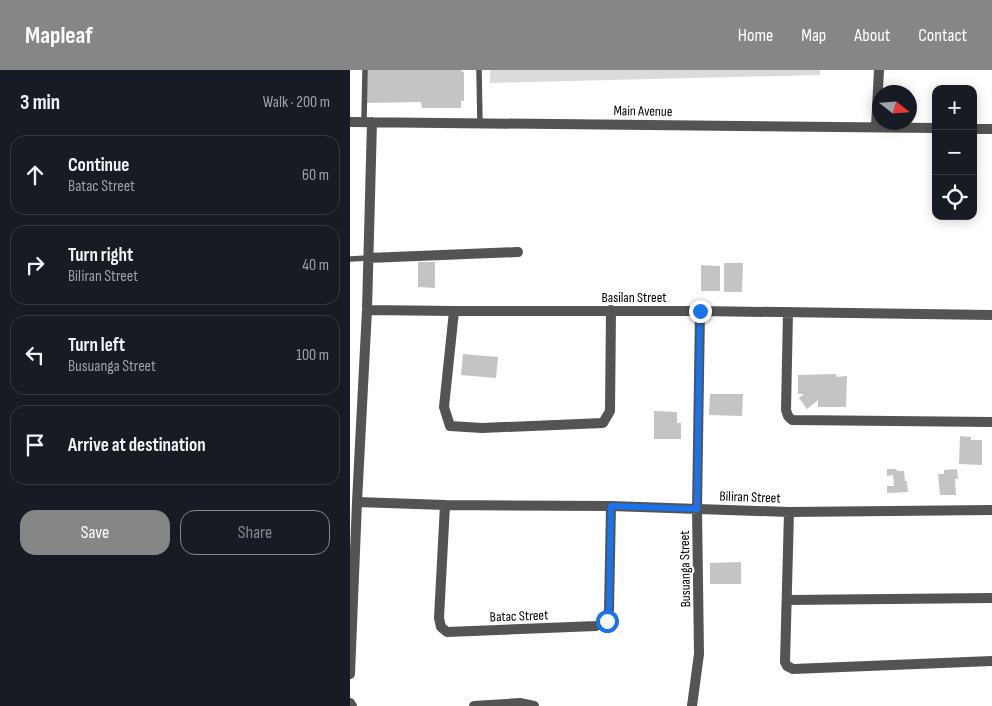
<!DOCTYPE html>
<meta charset="utf-8">
<style>
:root{--surface:#171b24;--page:#20242c;--text:#f1f3f6;--muted:#9ea1a6;--line:#363941;--accent:#858687}
body{margin:0;font-family:"Sofia Sans Condensed",sans-serif;background:var(--page);color:var(--text)}
.controls{position:absolute;right:15px;top:15px;display:grid;overflow:hidden;border-radius:10px;box-shadow:0 2px 12px #0003}
.controls button{width:45px;height:45px;display:grid;place-items:center;padding:0;border:0;border-bottom:1px solid var(--line);background:var(--surface);color:var(--text);font:25px sans-serif}
.compass{position:absolute;left:522px;top:15px;width:45px;height:45px;border-radius:50%;background:var(--surface);box-shadow:0 2px 12px #0003;rotate:107deg}
.stop{position:absolute;width:15px;height:15px;margin:-11px;border:4px solid #1a73e8;border-radius:50%;background:#fff}
.stop.end{background:#1a73e8;border-color:#fff;box-shadow:0 1px 5px #0008}
.list{margin:0;padding:0;list-style:none}
h2{display:flex;justify-content:space-between;align-items:center;height:65px;margin:0;padding:0 20px;font-size:21px}
h2 small{font-size:16px;font-weight:400;color:var(--muted)}
.list li{display:grid;grid-template-columns:32px 1fr auto;gap:15px;align-items:center;box-sizing:border-box;height:80px;margin:0 10px 10px;padding:0 10px;border:1px solid var(--line);border-radius:15px}
.list b{display:block;font-size:19px;white-space:nowrap}
.list p{margin:0;font-size:16px;white-space:nowrap;color:var(--muted)}
.list em{font-size:16px;font-style:normal;color:var(--muted)}
.actions{display:flex;gap:10px;padding:15px 20px}
.actions a{flex:1;padding:11px 0;border:1px solid var(--accent);border-radius:15px;text-align:center;font-size:18px;color:var(--accent)}
.actions .main{background:var(--accent);color:#fff}
.icon{flex:none;width:28px;height:28px;fill:none;stroke:currentColor;stroke-width:2;stroke-linecap:round;stroke-linejoin:round}
.map{position:relative;flex:none;width:642px;height:636px;overflow:hidden}
header{display:flex;align-items:center;gap:30px;box-sizing:border-box;height:70px;padding:0 25px;background:var(--accent);color:#fff}
header strong{font-size:24px}
nav{display:flex;gap:28px;margin-inline-start:auto;font-size:18px}
main{display:flex}
aside{flex:1;background:var(--surface)}
.map>svg:first-child{display:block}
.green{fill:#dbdbdb}
.building{fill:#c4c4c4}
.lines{fill:none;stroke-linecap:round;stroke-linejoin:round}
.service{stroke:#545454;stroke-width:5.5}
.minor{stroke:#545454;stroke-width:10}
.route{stroke:#1a73e8;stroke-width:6}
.labels{text-anchor:middle;dominant-baseline:central;stroke-width:4.5;stroke-linejoin:round;paint-order:stroke}
.street-label{font-size:14px;fill:#000;stroke:#fff}
</style>
<header>
<strong>Mapleaf</strong>
<nav><a>Home</a><a>Map</a><a>About</a><a>Contact</a></nav>
</header>
<main>
<aside>
<h2>3 min<small>Walk · 200 m</small></h2>
<ul class="list">
<li><svg class="icon" aria-label="ahead" viewBox="0 0 24 24"><path d="M12 20V5M6 11l6-6 6 6"/></svg><div><b>Continue</b><p>Batac Street</p></div><em>60 m</em></li>
<li><svg class="icon" aria-label="right" viewBox="0 0 24 24"><path d="M7 20v-9h11M14 6l5 5-5 5"/></svg><div><b>Turn right</b><p>Biliran Street</p></div><em>40 m</em></li>
<li><svg class="icon" aria-label="left" viewBox="0 0 24 24"><path d="M17 20v-9H6M10 6l-5 5 5 5"/></svg><div><b>Turn left</b><p>Busuanga Street</p></div><em>100 m</em></li>
<li><svg class="icon" aria-label="arrive" viewBox="0 0 24 24"><path d="M6 21V4h12l-3 4 3 4H6"/></svg><div><b>Arrive at destination</b></div></li>
</ul>
<div class="actions"><a class="main">Save</a><a>Share</a></div>
</aside>
<div class="map">
<svg width="642" height="636" viewBox="0 0 642 636">
<rect width="100%" height="100%" fill="#fff"/>
<path class="green" d="M 140,0 L 470,0 L 470,5 L 140,13 Z"/>
<path class="building" d="M 16,0 L 111,0 L 114,3 L 114,31 L 111,31 L 111,38 L 72,38 L 71,32 L 15,33 Z
M 68,192 L 85,192 L 85,218 L 68,217 Z
M 374,193 L 393,193 L 392,222 L 374,222 Z
M 351,195 L 370,196 L 370,221 L 351,221 Z
M 113,284 L 148,287 L 146,308 L 111,305 Z
M 486,304 L 487,307 L 497,306 L 496,337 L 468,337 L 468,330 L 457,339 L 449,328 L 454,324 L 448,324 L 448,305 Z
M 360,324 L 393,324 L 392,346 L 359,345 Z
M 304,341 L 327,342 L 327,353 L 331,353 L 331,369 L 304,369 Z
M 610,366 L 621,367 L 621,370 L 632,370 L 632,395 L 609,394 Z
M 537,399 L 546,399 L 547,401 L 554,401 L 555,411 L 557,411 L 558,422 L 537,423 L 537,416 L 544,416 L 543,405 L 537,406 Z
M 607,399 L 608,409 L 605,409 L 606,425 L 590,425 L 588,404 L 594,404 L 594,400 Z
M 391,492 L 391,514 L 360,514 L 360,493 Z"/>
<g class="lines">
<path class="service" d="M 129,0 L 130,53
M 14,51 L 15,0
M 0,189 L 18,188"/>
<path class="minor" d="M 0,52 L 586,58
M 526,57 L 529,0
M 623,59 L 642,59
M 18,188 L 168,182
M 17,240 L 104,241 L 350,241 L 642,245
M 104,241 L 94,337 L 100,356 L 132,358 L 253,353 L 260,341 L 261,240
M 438,242 L 436,340 L 438,346 L 442,350 L 642,352
M 7,432 L 95,435 L 261,436 L 439,442 L 642,440
M 95,435 L 89,548 L 91,557 L 97,562 L 246,556 L 257,551 L 259,540 L 261,436
M 439,442 L 435,592 L 437,596 L 443,599 L 642,591
M 437,530 L 642,528
M 0,604 L 7,432 L 17,240 L 22,52
M 0,633 L 2,636
M 124,636 L 170,633 L 184,636
M 342,636 L 349,584 L 347,439 L 350,241"/>
</g>
<g class="lines">
<path class="route" d="M 257,551 L 259,540 L 261,436 L 347,439 L 350,241"/>
</g>
<g class="labels">
<g class="street-label">
<text transform="translate(293 41) rotate(1)">Main Avenue</text>
<text x="284" y="227">Basilan Street</text>
<text transform="translate(400 427) rotate(2)">Biliran Street</text>
<text transform="translate(335 499) rotate(-91)">Busuanga Street</text>
<text transform="translate(169 546) rotate(-2)">Batac Street</text>
</g>
</g>
</svg>
<div class="controls">
<button>+</button>
<button>−</button>
<button><svg class="icon" aria-label="locate" viewBox="0 0 24 24"><circle cx="12" cy="12" r="6"/><path d="M12 2v4M12 18v4M2 12h4M18 12h4"/></svg></button>
</div>
<svg class="compass" viewBox="-18 -18 36 36"><path d="M0-13l5 13h-10z" fill="#e53935"/><path d="M0 13l5-13h-10z" fill="#9ea1a6"/></svg>
<div class="stop" style="left:257px;top:551px"></div>
<div class="stop end" style="left:350px;top:241px"></div>
</div>
</main>
